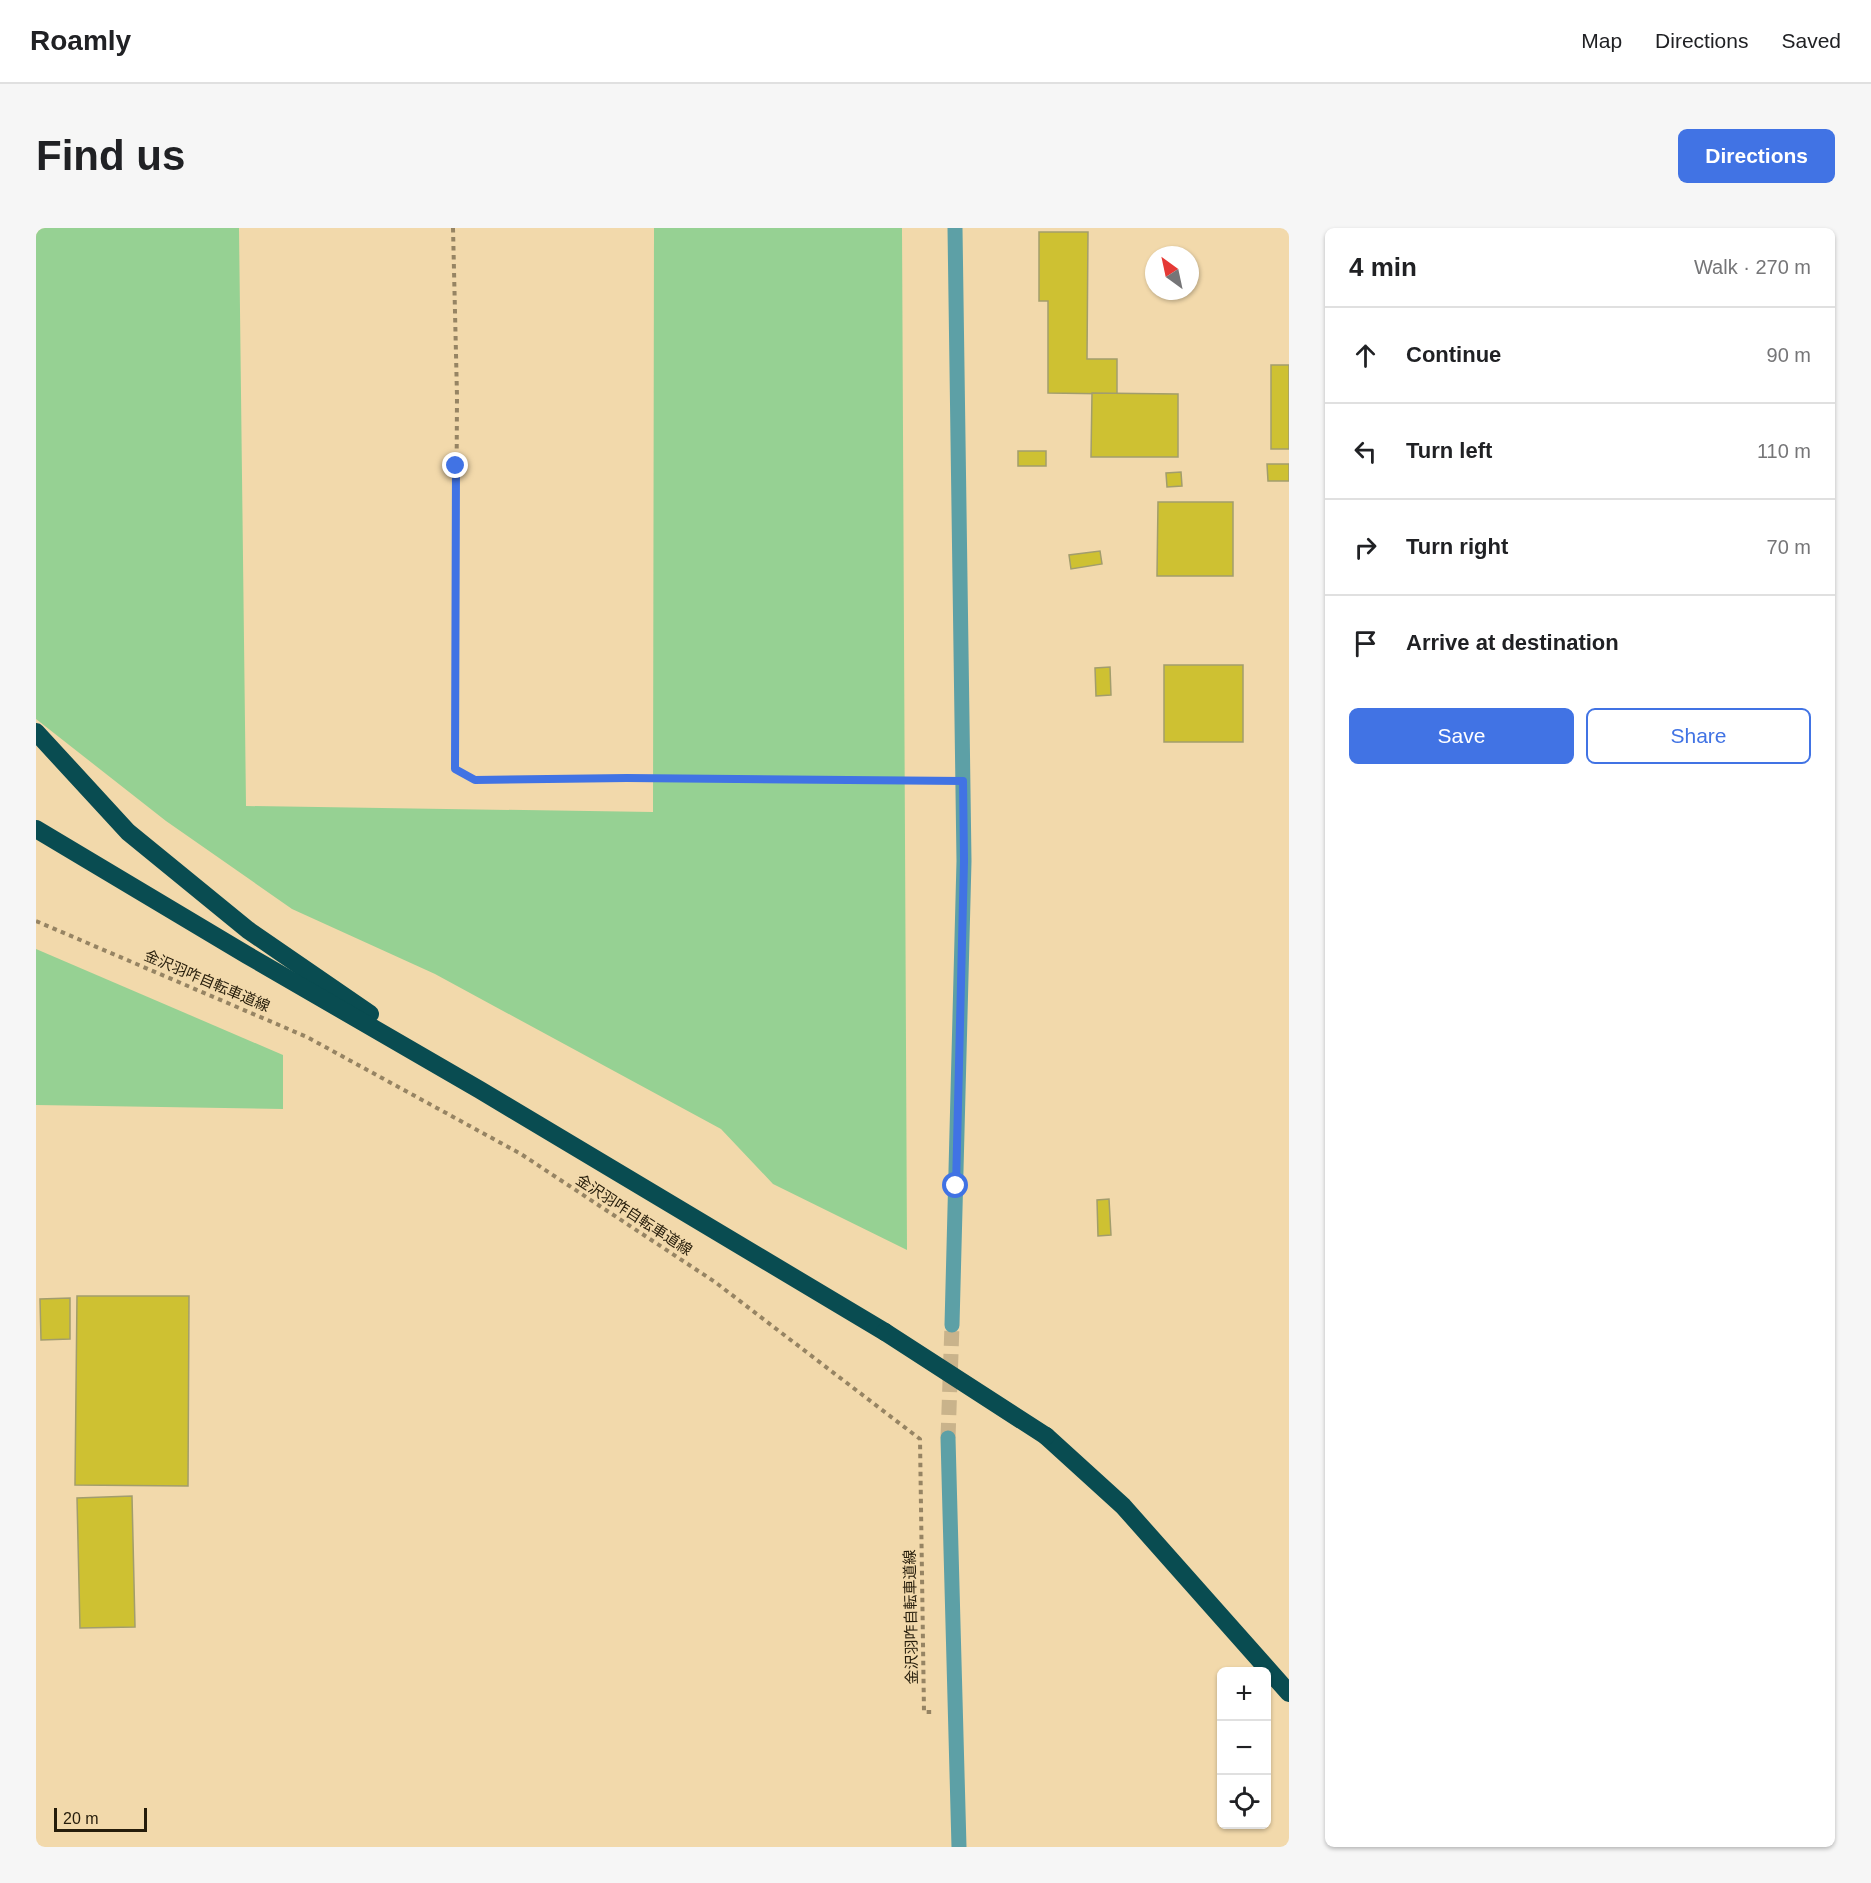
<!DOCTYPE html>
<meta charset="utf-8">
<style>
:root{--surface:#fff;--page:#f6f6f6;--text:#202124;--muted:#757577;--line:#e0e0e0;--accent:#4173e4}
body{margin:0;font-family:Arial,"Noto Sans JP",sans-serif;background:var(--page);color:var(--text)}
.controls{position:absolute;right:18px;bottom:18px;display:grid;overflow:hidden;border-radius:9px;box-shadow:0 2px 4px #0004}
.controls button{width:54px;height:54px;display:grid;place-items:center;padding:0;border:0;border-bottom:2px solid var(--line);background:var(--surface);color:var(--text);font:30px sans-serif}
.compass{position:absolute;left:1109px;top:18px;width:54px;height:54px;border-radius:50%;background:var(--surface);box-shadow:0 2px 4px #0004;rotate:327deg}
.scale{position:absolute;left:18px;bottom:15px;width:93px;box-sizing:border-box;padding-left:6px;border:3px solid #251c0a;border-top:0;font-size:16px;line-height:21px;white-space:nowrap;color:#251c0a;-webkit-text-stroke:4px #f2d9ab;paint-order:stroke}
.stop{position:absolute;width:18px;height:18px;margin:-14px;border:4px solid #4173e4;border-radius:50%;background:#fff}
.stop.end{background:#4173e4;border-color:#fff;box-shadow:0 2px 6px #0008}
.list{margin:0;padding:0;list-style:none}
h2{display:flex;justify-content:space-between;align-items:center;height:78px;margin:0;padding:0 24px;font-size:26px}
h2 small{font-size:20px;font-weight:400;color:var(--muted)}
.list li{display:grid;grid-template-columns:39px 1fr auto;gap:18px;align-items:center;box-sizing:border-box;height:96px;padding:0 24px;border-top:2px solid var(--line)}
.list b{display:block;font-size:22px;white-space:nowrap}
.list em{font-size:20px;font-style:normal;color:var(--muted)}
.actions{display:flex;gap:12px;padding:18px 24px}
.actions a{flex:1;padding:14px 0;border:2px solid var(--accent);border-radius:9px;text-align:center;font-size:21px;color:var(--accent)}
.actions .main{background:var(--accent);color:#fff}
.icon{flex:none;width:33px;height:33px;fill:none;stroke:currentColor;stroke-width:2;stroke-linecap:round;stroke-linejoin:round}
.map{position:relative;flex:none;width:1253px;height:1619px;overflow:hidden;border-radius:9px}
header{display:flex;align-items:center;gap:36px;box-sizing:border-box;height:84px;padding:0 30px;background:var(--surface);border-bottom:2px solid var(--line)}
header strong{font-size:28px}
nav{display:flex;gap:33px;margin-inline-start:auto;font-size:21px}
.intro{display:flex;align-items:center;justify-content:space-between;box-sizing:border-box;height:144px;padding:0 36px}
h1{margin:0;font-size:42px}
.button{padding:15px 27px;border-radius:9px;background:var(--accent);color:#fff;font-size:21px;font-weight:700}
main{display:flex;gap:36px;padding:0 36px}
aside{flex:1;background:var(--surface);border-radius:9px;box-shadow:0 2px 4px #0004}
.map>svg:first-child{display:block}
</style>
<header>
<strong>Roamly</strong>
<nav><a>Map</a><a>Directions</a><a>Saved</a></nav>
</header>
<div class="intro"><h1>Find us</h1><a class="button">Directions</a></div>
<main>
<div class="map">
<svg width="1253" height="1619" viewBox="0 0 1253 1619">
<rect width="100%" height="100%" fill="#f2d9ab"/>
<g fill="#96d193">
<path d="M0,0H203L210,578L617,584L618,0H866L871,1022L737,956L685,901L399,746L256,681L130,593L0,491Z"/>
<path d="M0,721L247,827V881L0,877Z"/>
</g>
<g fill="#cec132" stroke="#a29d6d" stroke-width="1.5">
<path d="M1003,4H1052L1051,131H1081V166L1012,165V73H1003Z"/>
<rect x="1235" y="137" width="18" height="84"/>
<path d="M1056,165L1142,166V229H1055Z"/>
<rect x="982" y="223" width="28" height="15"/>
<path d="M1231,236H1253V253H1232Z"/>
<path d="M1145,244L1146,258L1131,259L1130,245Z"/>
<path d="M1122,274H1197V348H1121Z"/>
<path d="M1064,323L1066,336L1035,341L1033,327Z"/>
<rect x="1128" y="437" width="79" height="77"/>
<path d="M1074,439L1075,467L1060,468L1059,440Z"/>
<path d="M1073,971L1075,1007L1062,1008L1061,972Z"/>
<path d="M41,1068H153L152,1258L39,1257Z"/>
<path d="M34,1070V1111L5,1112L4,1071Z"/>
<path d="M96,1268L99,1399L44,1400L41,1270Z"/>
</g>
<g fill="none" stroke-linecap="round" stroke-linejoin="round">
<path stroke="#c9b38b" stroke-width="15" stroke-dasharray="15 8" stroke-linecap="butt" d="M912,1210L916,1097"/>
<g stroke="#968463" stroke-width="4" stroke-dasharray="4.5 4.5" stroke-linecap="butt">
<path d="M417,0L421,168L419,541L439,552L591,550L903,553"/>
<path d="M0,693L271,809L485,926L679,1054L884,1211L888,1484H898"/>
</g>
<g stroke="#5da0a6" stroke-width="15">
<path d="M916,1097L928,633L919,0"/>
<path d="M912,1210L923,1619"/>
</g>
<g stroke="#094c51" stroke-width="18">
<path d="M0,504L92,604L212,702L334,786"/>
<path d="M0,601L211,727L444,862L849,1104"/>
<path d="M1010,1208L1087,1278L1253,1465"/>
</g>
<path stroke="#094c51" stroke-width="18" d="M849,1104L1010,1208"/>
</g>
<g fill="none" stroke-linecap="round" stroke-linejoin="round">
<path stroke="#4173e4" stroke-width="8" d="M420,238L419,541L439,552L591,550L927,553L928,633L920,958"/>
</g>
<g text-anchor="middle" stroke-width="5" stroke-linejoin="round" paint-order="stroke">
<g font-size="15" fill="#251c0a" stroke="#f2d9ab">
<text transform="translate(171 753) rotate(23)" y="5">金沢羽咋自転車道線</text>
<text transform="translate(598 987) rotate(33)" y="5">金沢羽咋自転車道線</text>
<text transform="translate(875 1389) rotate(-91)" y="5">金沢羽咋自転車道線</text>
</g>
</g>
</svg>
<div class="controls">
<button>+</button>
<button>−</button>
<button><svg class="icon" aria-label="locate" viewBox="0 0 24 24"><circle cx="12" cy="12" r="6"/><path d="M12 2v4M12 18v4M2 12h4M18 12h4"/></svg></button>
</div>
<svg class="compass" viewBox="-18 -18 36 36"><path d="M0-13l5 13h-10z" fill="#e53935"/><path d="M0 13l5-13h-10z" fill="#757577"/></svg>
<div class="scale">20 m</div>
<div class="stop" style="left:920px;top:958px"></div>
<div class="stop end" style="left:420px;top:238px"></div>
</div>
<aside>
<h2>4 min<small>Walk · 270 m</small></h2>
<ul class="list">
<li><svg class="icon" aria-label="ahead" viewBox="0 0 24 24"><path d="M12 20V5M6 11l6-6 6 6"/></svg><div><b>Continue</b></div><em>90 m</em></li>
<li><svg class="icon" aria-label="left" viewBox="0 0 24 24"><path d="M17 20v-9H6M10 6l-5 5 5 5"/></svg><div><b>Turn left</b></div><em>110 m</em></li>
<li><svg class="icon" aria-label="right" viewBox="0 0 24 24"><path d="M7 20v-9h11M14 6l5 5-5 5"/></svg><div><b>Turn right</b></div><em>70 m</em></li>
<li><svg class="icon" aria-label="arrive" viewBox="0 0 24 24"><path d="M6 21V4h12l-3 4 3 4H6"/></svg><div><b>Arrive at destination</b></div></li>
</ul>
<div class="actions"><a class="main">Save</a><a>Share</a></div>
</aside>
</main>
